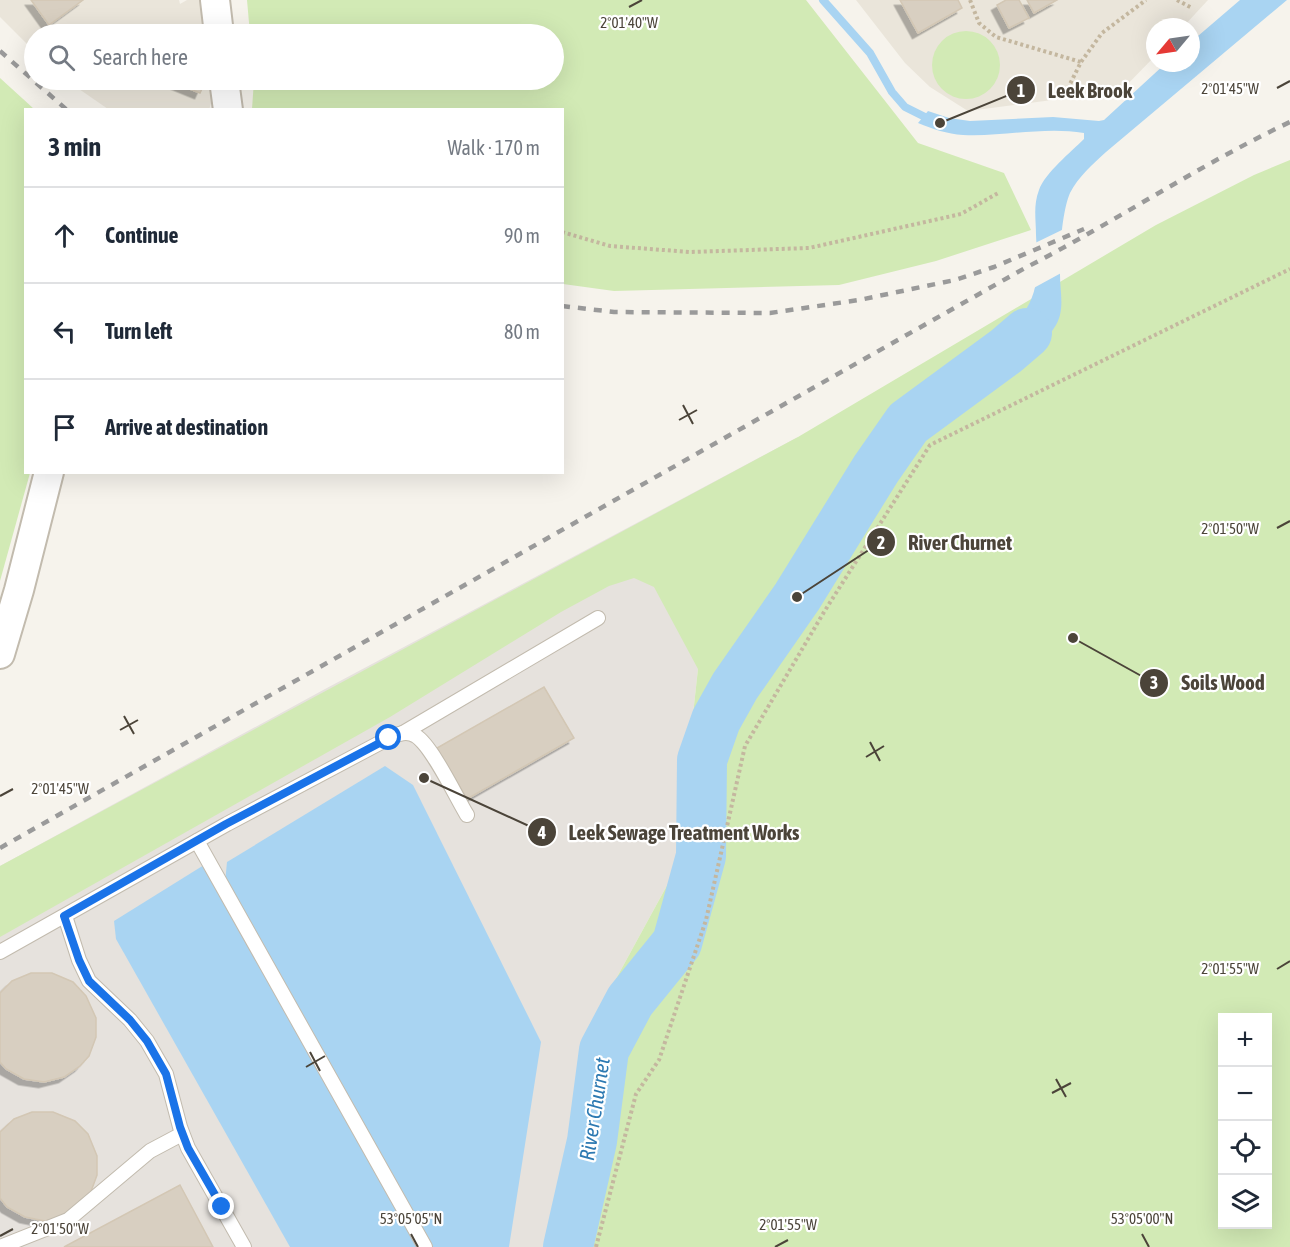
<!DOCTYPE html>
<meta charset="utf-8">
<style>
:root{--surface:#fff;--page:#f6f6f7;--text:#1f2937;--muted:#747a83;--line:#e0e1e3}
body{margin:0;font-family:"Asap Condensed",sans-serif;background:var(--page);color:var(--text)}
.controls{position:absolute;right:18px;bottom:18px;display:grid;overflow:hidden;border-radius:0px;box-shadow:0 6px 24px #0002}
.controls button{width:54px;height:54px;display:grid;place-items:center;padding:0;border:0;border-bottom:2px solid var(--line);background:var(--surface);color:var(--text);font:30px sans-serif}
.compass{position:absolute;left:1146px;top:18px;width:54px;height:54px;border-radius:50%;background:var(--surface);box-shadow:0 6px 24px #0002;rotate:241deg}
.stop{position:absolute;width:18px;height:18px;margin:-14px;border:4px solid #1a73e8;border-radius:50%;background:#fff}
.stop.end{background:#1a73e8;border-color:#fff;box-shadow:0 2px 6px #0008}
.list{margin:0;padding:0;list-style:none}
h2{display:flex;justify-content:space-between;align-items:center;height:78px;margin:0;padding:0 24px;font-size:26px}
h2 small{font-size:20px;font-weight:400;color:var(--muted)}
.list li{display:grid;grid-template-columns:39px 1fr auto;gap:18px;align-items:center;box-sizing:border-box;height:96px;padding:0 24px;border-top:2px solid var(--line)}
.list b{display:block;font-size:22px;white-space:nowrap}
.list em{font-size:20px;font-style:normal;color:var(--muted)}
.icon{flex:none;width:33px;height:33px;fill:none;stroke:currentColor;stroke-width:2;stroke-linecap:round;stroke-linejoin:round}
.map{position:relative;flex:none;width:1290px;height:1247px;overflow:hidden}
.search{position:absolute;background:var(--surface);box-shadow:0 6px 24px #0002;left:24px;top:24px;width:540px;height:66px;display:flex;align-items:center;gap:15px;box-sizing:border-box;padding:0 21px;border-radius:33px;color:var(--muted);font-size:22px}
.panel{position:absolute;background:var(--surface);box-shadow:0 6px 24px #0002;left:24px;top:108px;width:540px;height:366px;border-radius:0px}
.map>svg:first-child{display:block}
</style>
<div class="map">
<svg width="1290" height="1247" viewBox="0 0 1290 1247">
<defs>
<filter id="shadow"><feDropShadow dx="-5.5" dy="5.5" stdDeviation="0" flood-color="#0004"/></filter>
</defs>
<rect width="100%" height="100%" fill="#f6f3ec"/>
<g fill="#eae5da">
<path d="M0,0H179L180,4L187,0H208L212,34H34V51L0,17Z"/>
<path d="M856,0H1208L1183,27H1155V56L1121,91L968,111L930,87L905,63Z"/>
<path d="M66,80H218L209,110L108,109Z"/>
</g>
<path fill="#e6e2dd" d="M798,437L698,669L676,869L587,1032L549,1247H0V866L325,689Z"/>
<g fill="#d2eab5" fill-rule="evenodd">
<path d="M247,0H806L918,143L1004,173L1031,230L936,261L839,285L614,291L563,284L562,110L252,109L254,80H554V34H250Z"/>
<circle cx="966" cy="65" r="34"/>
<path d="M0,78L34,109L26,110V472L30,473L0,581Z"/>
<path d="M1290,160V1247H549L587,1032L676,869L698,669L654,587L634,578L609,586L561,612L390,717L0,937V866L798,437L1156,225L1254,175ZM1222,1018H1268V1224H1222Z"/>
</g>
<g fill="#a9d4f2">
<path d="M1240,0H1287L1106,152C1093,164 1078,177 1070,193C1062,211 1059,256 1060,275C1060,292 1065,309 1056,325C1040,352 1007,370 982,386L967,364C995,345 1032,318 1036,281C1037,267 1037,250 1036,235C1036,219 1033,206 1039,190C1045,173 1071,152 1084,139V133C1044,126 1003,137 963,135C947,134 933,129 918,123L928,111L949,118L970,121L1053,117L1099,121L1104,120L1166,63H1191V42Z"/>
<path d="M385,766L413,785L541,1042L509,1247H433L225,883L227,862Z"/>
<path d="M204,865L417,1247H290L116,939L114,921Z"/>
</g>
<path fill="#f6f3ec" d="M1066,228L1063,272L1030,290L1033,282V244Z"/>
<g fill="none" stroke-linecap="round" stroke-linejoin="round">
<path stroke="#a9d4f2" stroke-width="8" d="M823,0L870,53L892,92L905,107L931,120"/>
<path stroke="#a9d4f2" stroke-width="50" d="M568,1247L592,1141L604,1050L630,1001L677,943L701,856L702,760L716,720L735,686L797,597L876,469L908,423L1006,351L1027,333"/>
</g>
<g fill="#d8cfc1" stroke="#d3c7b4" stroke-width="1.5" filter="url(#shadow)">
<path d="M31,0H83L49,25Z"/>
<path d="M900,0H958L962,8L918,33Z"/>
<path d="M1006,0H1019L1029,18L1009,28L997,5Z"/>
<path d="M1027,0H1057L1034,13Z"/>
<path d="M166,25L174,34H155Z"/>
<path d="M168,80H206L200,93Z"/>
<path d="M544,687L574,738L467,799L437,748Z"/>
<path d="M31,973H52L73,982L86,996L96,1018V1037L89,1056L80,1066L64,1077L44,1082L24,1079L6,1069L0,1062V993L12,981Z"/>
<path d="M32,1112H53L75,1121L88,1134L97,1156V1175L90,1194L66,1216L45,1221L25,1217L7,1207L0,1198V1132L14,1119Z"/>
<path d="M180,1185L213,1247H64Z"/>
</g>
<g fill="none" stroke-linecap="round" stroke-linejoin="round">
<g stroke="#c2bbae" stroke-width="16">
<g id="lane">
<path d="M403,733L598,618"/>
<path d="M197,841L425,1247"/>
<path d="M65,916L79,960L89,981L130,1020L147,1041L166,1074L180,1127L188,1148L244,1247"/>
<path d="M0,952L227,824L389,738C398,734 407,730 416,736C432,746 456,797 467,815"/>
<path d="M0,1247L68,1220L150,1151L182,1134"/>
</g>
</g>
<g stroke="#c2bbae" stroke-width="32">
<g id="street">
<path d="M215,0L219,34"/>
<path d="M224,80L228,110"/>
<path d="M0,654L19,590L49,472"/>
</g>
</g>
<g stroke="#c4b79f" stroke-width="4" stroke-dasharray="3 3" stroke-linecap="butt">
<path d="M970,0L979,23L996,37L1081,62"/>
<path d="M1177,0L1192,8"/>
<path d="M1065,94L1081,62L1102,33L1146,0"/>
<path d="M562,232L610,246L690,252L809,248L961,214L1000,192"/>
<path d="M596,1247L636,1094L659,1060L706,920L745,746L824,612L930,445L1290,269"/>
</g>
<use href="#lane" stroke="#fff" stroke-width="14"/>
<use href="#street" stroke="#fff" stroke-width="28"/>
<g stroke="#9a9a9a" stroke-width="4.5" stroke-dasharray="8 8" stroke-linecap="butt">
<path d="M0,51L67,110"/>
<path d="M562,306L614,312L770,313L859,300L955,280L994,267L1084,229"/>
<path d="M0,848L1025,268C1115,222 1199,165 1290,122"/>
</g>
</g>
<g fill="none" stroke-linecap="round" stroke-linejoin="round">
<path stroke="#1a73e8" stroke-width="8" d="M222,1207L188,1148L180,1127L166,1074L147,1041L130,1020L89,981L79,960L64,916L226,824L389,738"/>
</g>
<path fill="none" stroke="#4b4439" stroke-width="2" d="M629,7L642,0M1277,88L1290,81M683,405L693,424M679,420L697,410M1277,528L1290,521M124,716L134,734M120,730L138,720M870,742L880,761M866,757L884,746M0,796L13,789M1277,969L1290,961M310,1052L320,1071M306,1067L325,1056M1056,1079L1066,1097M1052,1093L1071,1083M411,1234L418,1247M1142,1234L1149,1247M0,1236L13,1229M775,1247L788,1240"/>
<g text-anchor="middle" stroke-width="4.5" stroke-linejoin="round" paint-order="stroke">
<g font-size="21" font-style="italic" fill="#2e7ab2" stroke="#fff">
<text transform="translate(595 1109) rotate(-81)" y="7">River Churnet</text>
</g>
</g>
<g font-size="15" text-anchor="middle" fill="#4b4439" stroke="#fff" stroke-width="4.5" stroke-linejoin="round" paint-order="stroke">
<text x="629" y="28">2°01'40"W</text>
<text x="1230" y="94">2°01'45"W</text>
<text x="1230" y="534">2°01'50"W</text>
<text x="60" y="794">2°01'45"W</text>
<text x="1230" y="974">2°01'55"W</text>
<text x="411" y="1224">53°05'05"N</text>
<text x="1142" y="1224">53°05'00"N</text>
<text x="788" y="1230">2°01'55"W</text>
<text x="60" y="1234">2°01'50"W</text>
</g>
<path fill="none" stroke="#4b4439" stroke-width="2" d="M940 123L1021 90M797 597L881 542M1073 638L1154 683M424 778L542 832"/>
<g fill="#4b4439" stroke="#fff" stroke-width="2">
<circle cx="940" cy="123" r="6"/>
<circle cx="797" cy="597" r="6"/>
<circle cx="1073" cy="638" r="6"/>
<circle cx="424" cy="778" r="6"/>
<circle cx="1021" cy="90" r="15"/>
<circle cx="881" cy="542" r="15"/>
<circle cx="1154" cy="683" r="15"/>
<circle cx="542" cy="832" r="15"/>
</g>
<g font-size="18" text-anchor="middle" font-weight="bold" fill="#fff">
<text x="1021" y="97">1</text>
<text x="881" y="549">2</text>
<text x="1154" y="689">3</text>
<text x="542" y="839">4</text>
</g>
<g font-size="21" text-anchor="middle" font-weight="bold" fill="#4b4439" stroke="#fff" stroke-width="4.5" stroke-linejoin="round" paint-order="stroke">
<text x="1090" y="98">Leek Brook</text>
<text x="960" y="550">River Churnet</text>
<text x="1223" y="690">Soils Wood</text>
<text x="684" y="840">Leek Sewage Treatment Works</text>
</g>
</svg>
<div class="controls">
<button>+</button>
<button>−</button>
<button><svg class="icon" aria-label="locate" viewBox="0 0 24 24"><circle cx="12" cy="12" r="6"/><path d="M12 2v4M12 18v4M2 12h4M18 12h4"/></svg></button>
<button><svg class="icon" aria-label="layers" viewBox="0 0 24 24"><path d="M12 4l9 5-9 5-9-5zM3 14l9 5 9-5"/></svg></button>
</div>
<svg class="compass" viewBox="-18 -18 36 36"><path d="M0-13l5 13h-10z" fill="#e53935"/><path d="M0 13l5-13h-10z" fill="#747a83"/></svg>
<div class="stop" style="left:389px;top:738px"></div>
<div class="stop end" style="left:222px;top:1207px"></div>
<div class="search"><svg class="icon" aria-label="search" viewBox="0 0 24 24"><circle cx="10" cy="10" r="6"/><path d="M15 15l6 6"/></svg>Search here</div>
<section class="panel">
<h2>3 min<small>Walk · 170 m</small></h2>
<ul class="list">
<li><svg class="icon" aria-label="ahead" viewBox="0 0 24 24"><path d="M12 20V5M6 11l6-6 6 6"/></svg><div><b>Continue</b></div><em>90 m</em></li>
<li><svg class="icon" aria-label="left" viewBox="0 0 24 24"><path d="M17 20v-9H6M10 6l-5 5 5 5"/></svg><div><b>Turn left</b></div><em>80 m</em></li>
<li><svg class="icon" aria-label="arrive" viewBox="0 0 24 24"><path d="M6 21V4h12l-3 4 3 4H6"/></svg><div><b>Arrive at destination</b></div></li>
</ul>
</section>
</div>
